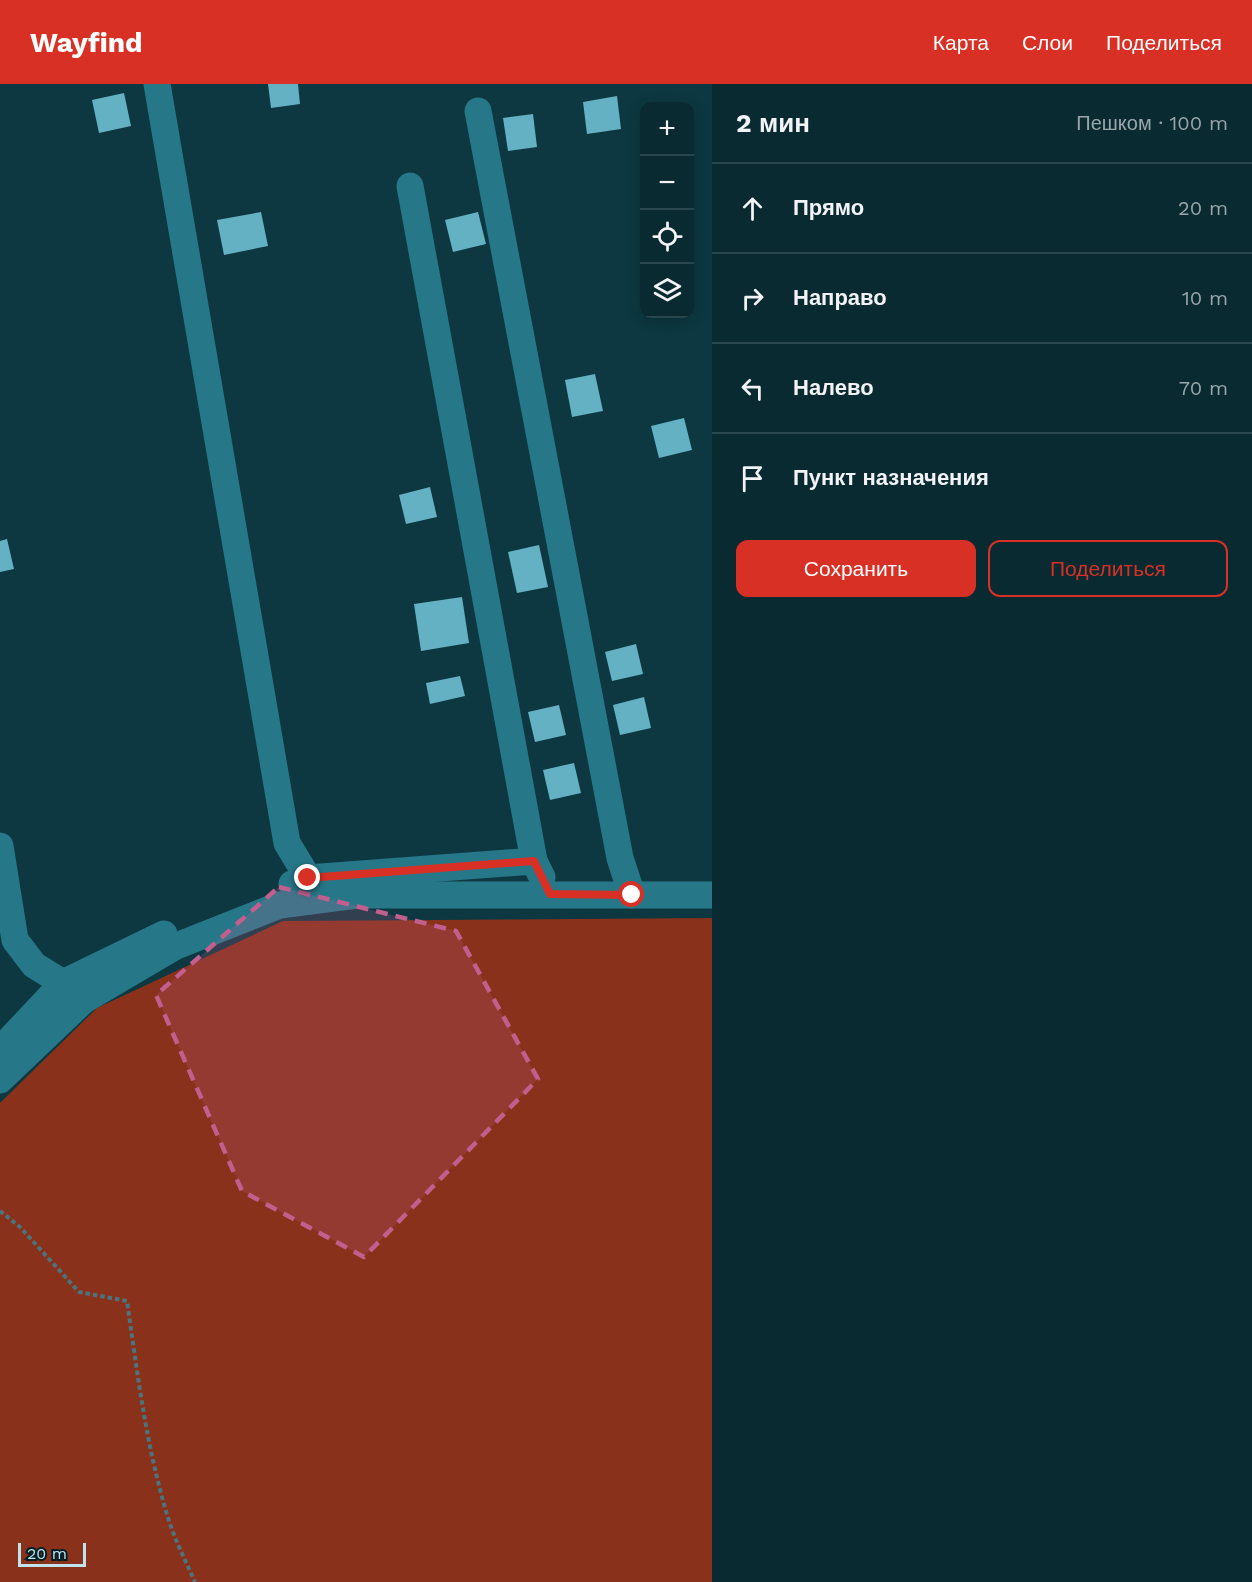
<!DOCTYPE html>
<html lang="ru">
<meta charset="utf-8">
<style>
:root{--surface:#0a2a31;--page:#133239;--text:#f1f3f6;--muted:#99a7ab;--line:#2a464d;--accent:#d93025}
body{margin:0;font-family:"Work Sans",sans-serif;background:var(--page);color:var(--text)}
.controls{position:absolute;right:18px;top:18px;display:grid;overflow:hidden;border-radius:12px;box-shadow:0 3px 15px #0003}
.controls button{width:54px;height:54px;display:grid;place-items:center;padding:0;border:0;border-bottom:2px solid var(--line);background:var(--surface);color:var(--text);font:30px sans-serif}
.scale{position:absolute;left:18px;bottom:15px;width:68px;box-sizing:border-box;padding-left:6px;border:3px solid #bfe4ed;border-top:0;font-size:16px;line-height:21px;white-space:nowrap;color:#bfe4ed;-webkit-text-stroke:4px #001e25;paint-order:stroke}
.stop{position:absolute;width:18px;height:18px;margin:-14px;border:4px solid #d93025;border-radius:50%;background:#fff}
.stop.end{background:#d93025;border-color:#fff;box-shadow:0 2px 6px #0008}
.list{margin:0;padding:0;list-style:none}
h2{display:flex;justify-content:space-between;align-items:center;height:78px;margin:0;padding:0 24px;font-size:26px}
h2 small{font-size:20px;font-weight:400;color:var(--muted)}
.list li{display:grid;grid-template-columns:39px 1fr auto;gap:18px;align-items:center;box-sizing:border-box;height:90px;padding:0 24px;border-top:2px solid var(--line)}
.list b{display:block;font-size:22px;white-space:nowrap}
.list em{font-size:20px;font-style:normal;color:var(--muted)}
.actions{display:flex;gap:12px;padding:18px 24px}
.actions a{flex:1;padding:14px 0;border:2px solid var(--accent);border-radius:12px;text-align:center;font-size:21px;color:var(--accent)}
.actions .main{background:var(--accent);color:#fff}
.icon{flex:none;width:33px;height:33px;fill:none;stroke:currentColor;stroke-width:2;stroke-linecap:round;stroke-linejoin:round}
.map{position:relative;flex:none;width:712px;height:1498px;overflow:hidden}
header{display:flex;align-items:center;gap:36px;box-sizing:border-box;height:84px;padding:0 30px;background:var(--accent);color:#fff}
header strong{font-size:28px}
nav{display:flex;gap:33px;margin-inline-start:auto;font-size:21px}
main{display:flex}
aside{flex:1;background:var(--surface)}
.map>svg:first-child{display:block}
</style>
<header>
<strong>Wayfind</strong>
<nav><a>Карта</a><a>Слои</a><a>Поделиться</a></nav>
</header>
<main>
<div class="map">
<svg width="712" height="1498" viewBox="0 0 712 1498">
<rect width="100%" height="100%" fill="#0d3841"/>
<path fill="#89311a" d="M712,834V1498H0V1019L97,924L283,837Z"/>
<g fill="#64b1c4">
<path d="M268,0H298L300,20L271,24Z"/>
<path d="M124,9L131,42L99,49L92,16Z"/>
<path d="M617,12L621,45L587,50L583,18Z"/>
<path d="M533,30L537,63L508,67L503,34Z"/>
<path d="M261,128L268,162L224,171L217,136Z"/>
<path d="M478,128L486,160L453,168L445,136Z"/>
<path d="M595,290L603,327L572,333L565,296Z"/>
<path d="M684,334L692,366L659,374L651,342Z"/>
<path d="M430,403L437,433L406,440L399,411Z"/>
<path d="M7,455L14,485L0,488V457Z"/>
<path d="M539,461L548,503L517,509L508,468Z"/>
<path d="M462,513L469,559L421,567L414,520Z"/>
<path d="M636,560L643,590L612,597L605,568Z"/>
<path d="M460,592L465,612L430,620L426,599Z"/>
<path d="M644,613L651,644L620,651L613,621Z"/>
<path d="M559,621L566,651L535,658L528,628Z"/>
<path d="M574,679L581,709L550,716L543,686Z"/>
</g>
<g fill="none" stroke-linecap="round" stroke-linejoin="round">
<path stroke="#4b747d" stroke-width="4" stroke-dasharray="4.5 3" stroke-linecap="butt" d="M0,1127L20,1143L79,1208L127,1217C138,1293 147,1370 171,1443C178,1462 187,1480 195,1498"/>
<g stroke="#267889" stroke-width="27">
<path d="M157,0L287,759L308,794"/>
<path d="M478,27L620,774L632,811"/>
<path d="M410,102L534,777"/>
<path d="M0,762L15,856L34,881L63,899"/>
<path d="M292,800L308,794L534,777L542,793"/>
<path d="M0,966L63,899L164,850"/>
<path d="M0,996L84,916L174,863L280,821L357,811H712"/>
</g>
</g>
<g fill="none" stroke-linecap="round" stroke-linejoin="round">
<path stroke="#d93025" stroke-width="8" d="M308,794L534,777L550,810L632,811"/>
</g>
<path fill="#c15f8e" fill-opacity="0.2" stroke="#c15f8e" stroke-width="4.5" stroke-dasharray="12 8" stroke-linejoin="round" d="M279,803L456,847L538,995L364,1173L242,1107L156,911Z"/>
</svg>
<div class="controls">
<button>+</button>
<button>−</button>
<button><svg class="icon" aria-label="locate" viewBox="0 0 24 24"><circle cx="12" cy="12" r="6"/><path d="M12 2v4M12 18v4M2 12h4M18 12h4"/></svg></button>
<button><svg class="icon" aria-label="layers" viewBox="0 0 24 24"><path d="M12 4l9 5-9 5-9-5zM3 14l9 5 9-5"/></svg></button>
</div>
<div class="scale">20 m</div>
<div class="stop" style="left:632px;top:811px"></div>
<div class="stop end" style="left:308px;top:794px"></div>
</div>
<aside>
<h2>2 мин<small>Пешком · 100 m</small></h2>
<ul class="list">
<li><svg class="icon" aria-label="ahead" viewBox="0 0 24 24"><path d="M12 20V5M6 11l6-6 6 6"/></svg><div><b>Прямо</b></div><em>20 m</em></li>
<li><svg class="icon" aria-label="right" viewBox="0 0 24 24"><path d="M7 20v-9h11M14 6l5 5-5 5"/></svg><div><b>Направо</b></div><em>10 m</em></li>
<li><svg class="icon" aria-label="left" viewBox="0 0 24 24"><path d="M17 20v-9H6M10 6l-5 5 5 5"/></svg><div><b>Налево</b></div><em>70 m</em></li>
<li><svg class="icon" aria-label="arrive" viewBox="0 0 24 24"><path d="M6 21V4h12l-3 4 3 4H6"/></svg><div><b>Пункт назначения</b></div></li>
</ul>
<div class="actions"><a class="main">Сохранить</a><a>Поделиться</a></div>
</aside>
</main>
